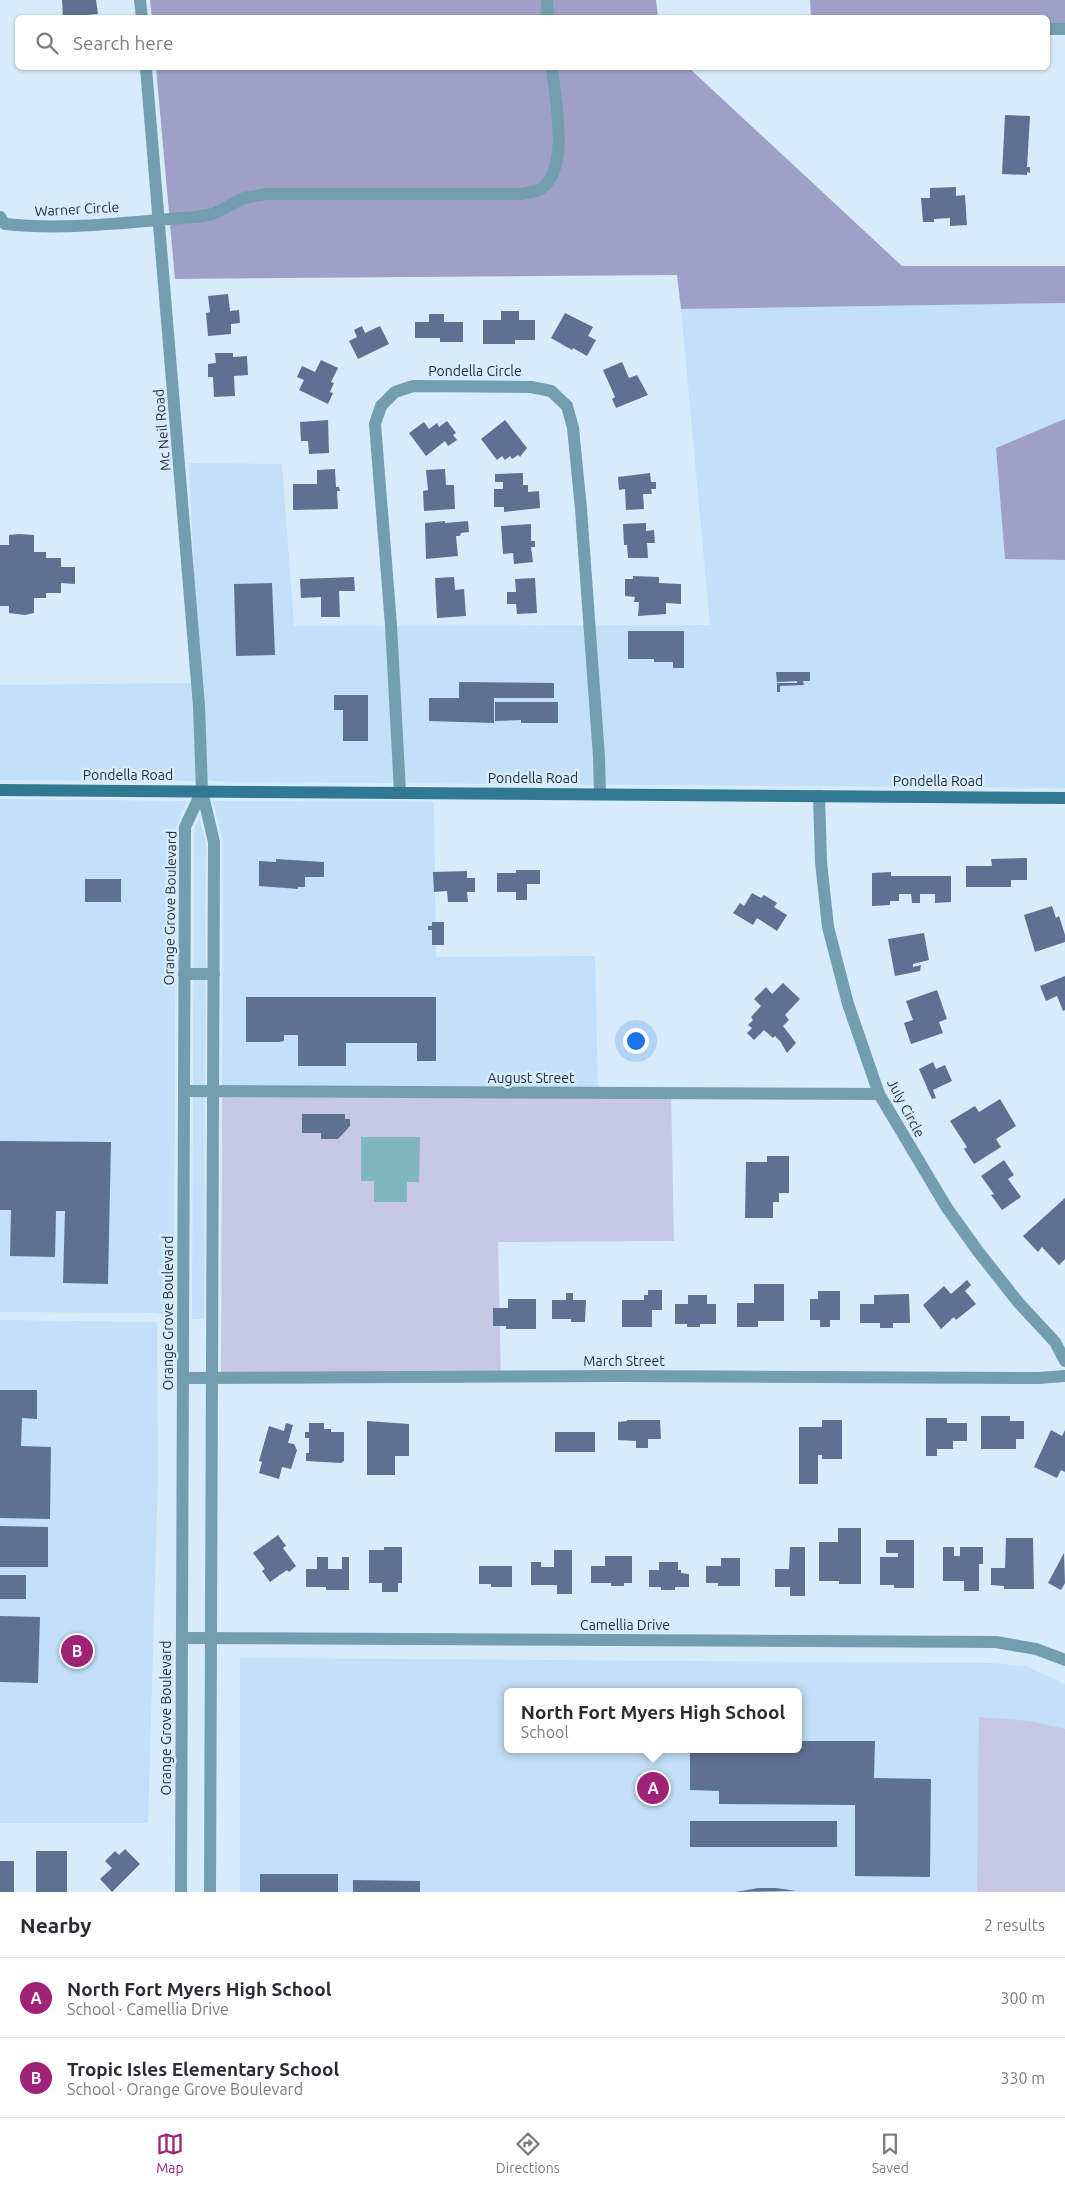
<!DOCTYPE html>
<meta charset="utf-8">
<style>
:root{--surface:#fff;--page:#f2f2f3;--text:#2b2b33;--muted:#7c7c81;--line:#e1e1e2;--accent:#9f2277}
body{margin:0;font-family:Ubuntu,sans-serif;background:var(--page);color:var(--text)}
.you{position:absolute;left:635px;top:1040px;width:18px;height:18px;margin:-12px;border:4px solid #fff;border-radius:50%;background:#1a73e8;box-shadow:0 0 0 8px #1a73e833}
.badge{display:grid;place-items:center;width:32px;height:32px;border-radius:50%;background:var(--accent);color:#fff;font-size:16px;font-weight:700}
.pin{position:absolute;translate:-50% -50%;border:2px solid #fff;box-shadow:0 1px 5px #0006}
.popup{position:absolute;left:504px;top:1688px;width:298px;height:65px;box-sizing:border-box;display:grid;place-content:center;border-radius:8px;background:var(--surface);filter:drop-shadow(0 1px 4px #0005);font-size:16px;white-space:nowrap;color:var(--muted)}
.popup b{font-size:19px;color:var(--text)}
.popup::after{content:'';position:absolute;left:50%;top:100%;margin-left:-10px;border:10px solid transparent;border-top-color:var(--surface)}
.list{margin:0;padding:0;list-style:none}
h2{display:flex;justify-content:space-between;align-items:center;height:65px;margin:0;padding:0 20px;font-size:21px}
h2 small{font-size:16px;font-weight:400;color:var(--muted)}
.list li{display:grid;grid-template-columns:32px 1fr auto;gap:15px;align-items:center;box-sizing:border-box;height:80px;padding:0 20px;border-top:1px solid var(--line)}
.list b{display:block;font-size:19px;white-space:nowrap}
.list p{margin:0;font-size:16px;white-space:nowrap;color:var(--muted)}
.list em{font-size:16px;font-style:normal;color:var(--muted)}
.icon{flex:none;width:28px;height:28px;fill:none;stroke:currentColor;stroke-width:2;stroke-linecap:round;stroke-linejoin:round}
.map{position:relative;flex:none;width:1065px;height:1892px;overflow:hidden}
.search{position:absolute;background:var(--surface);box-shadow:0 1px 4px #0004;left:15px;right:15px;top:15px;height:55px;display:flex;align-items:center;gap:12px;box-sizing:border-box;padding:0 18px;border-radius:8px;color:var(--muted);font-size:19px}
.sheet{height:225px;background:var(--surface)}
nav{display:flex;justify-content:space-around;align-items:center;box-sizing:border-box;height:70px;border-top:1px solid var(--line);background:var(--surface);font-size:14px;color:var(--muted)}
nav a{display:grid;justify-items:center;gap:2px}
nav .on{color:var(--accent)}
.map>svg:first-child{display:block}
</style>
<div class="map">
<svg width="1065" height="1892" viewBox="0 0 1065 1892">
<rect width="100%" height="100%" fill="#d8ebfb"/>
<g fill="#c2e0f9" fill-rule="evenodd">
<path d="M1065,303V419L996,449L1005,559L1065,560V788L248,782L210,781L208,779L193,781L0,780V685L199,683L189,463L282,464L294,626L710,625L681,309Z"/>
<path d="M0,799L187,801L176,827L174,1319H164L162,1315L157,1313L0,1312Z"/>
<path d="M213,801L434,802L436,957L595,956L598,1092L222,1096L223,842Z"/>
<path d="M199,817L206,843L204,1319H192L194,830Z"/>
<path d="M0,1320L157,1322L158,1478L148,1823H0Z"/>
<path d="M240,1658L990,1663L1026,1666L1065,1684V1892H240ZM508,1692H798V1749H508Z"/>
</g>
<g fill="#c7c8e4">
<path d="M671,1091L674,1241L498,1242L501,1382L221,1384L222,1096Z"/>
<path d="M979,1717L1030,1721L1065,1729V1892H977Z"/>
</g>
<g fill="#9fa0c8">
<path d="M150,0H656L658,17L152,18Z"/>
<path d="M810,0H1065V25H1048V18L811,17Z"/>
<path d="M156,68H689L902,266H1065V303L681,309L677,275L175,279Z"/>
<path d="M1065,419V560L1005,559L996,448Z"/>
</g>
<path fill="#80b7bd" d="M361,1137H420L419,1182H407V1202H374V1181H361Z"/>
<g fill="#5f7193">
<path d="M62,0H96L98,14L63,17Z"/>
<path d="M1005,115L1030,116L1027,167H1030V173L1027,172V175L1002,174Z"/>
<path d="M956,187V196L965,195L967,225L950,226V218L934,219V222H923L921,198H930V188Z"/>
<path d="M228,294L230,311L239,310L240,323L231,324V334L208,336L206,313L210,312L208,296Z"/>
<path d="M501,311H519V320H535V340H515V344H483V320H501Z"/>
<path d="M565,313L593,327L588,336L596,340L587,356L573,348L572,350L551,338Z"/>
<path d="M429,314H444V322H463V342H440V338H415V322H429Z"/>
<path d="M362,326L365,333L380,326L389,344L358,359L349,341L357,337L354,330Z"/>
<path d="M215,353H233V357L247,356L248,375L234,376L235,396L214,397L213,377H208V364L216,363Z"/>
<path d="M321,360L338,368L331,382L334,383L330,392L333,393L328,404L299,390L304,380L297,377L302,366L315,372Z"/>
<path d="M622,362L629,378L637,375L648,395L616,408L612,399L615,397L603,370Z"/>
<path d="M328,420L329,453L309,454L308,441H301L300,422Z"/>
<path d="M505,420L527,448L520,457L518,455L512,459L510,456L505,460L502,456L497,460L481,439Z"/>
<path d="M447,421L456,433L453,435L457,440L448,446L445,441L426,456L409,433L424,422L429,429L437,423L439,427Z"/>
<path d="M335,469L336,487H339L340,491H337L338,509L293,510V484H317V470Z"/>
<path d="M445,469L446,485H454L455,509L424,511L423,491L428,490L426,470Z"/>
<path d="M523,473V485H528V492L539,491L540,508L504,512V507H494V489H503V482H495V474Z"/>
<path d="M650,473L651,482H656V489H651L652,494H643L644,509L626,510L625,489L619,490L618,477Z"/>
<path d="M445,521V523L468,521L469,532L461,533L460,536H456L458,556L426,559L425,523Z"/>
<path d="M646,523V531L654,530L655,543H647L648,558H628L627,545H624L623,524Z"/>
<path d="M531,524V541H535V547H531L533,562L514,564L513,553L503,554L501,526Z"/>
<path d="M19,534L34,535V552H46V558H61V567H75V584L61,583V593H46V598H34V613L25,615L9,613V606H0V545H9V535Z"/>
<path d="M633,576L659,577V583L681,584V604L666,603V614L638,616L639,602H634L635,597L625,596V579H633Z"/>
<path d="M354,577L355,591H339L340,617H321V597L301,598L300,579Z"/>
<path d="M454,577L455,590L464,589L466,616L437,618L435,578Z"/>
<path d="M535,578L537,613L517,614L516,604H507V592H516L515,579Z"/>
<path d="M272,583L275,655L236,656L234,584Z"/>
<path d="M628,631H684V668H673V662H654V659H628Z"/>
<path d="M776,672H810V681H803L804,685L780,686V692H777V683H797V681L777,682Z"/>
<path d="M459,682L554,683V698H494V723L429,721V698H459Z"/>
<path d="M334,695H368V741H343V710H334Z"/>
<path d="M495,702H558V723H521V720L495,721Z"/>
<path d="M1027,858V880H1011V887H966V866H992L991,859Z"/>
<path d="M276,859L324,862V877H305V887H298V889L259,886V861L276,862Z"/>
<path d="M516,870H540V884H527V900H516V892H497V873H516Z"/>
<path d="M467,871V878H475V892H467L468,902H448L447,891L434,892L433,872Z"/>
<path d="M891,872V876H951V902L935,903V894H920V903H912L911,894H899V901H890V905L872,906V873Z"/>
<rect x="85" y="879" width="36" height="23"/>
<path d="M752,893L761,898L764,895L777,903L774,907L787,915L777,931L757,918L753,925L733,913L740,903L744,906Z"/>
<path d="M1052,906L1056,918L1059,916L1065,935V942L1035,952L1024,915Z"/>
<path d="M432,922H444V945H432V930H428V926H432Z"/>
<path d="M924,933L929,960L913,964V967L921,965L920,971L895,976L888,939Z"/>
<path d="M1065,976V1010L1063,1011L1057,996L1046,1001L1040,986Z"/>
<path d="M783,983L800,999L785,1015L789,1020L783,1026L796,1043L787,1053L780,1041L775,1036L773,1038L764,1030L754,1040L747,1033L752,1028L748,1025L753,1020L751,1017L761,1006L754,999L766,987L772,994Z"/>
<path d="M937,990L947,1019L939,1022L943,1033L911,1044L904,1023L913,1020L906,1001Z"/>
<path d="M246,997H436V1061H417V1043H346V1066H298V1035H284V1041L279,1042H246Z"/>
<path d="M933,1062L936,1069L945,1065L952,1081L933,1090L936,1098L932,1099L919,1069Z"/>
<path d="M1000,1099L1016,1126L996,1139L1001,1147L974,1164L964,1149L967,1147L950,1121L975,1106L979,1112Z"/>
<path d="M302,1114H345V1119H350V1126L338,1139H321V1133H302Z"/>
<path d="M0,1141L111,1142L108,1284L63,1283L65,1211H56L55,1257L10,1256L11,1210H0Z"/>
<path d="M767,1156H789V1193H779V1202H773V1218H745L746,1162H767Z"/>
<path d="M1004,1160L1014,1175L1008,1179L1021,1197L1002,1210L991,1195L994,1194L981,1176Z"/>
<path d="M1065,1198V1259L1059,1265L1042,1247L1038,1252L1023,1236Z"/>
<path d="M967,1280L971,1285L965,1291L976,1304L956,1320L954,1317L941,1329L923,1305L944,1286L951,1294Z"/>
<path d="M754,1284H784V1321H758V1327H737V1303H754Z"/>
<path d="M648,1290H662V1310H652V1327H622V1300H644V1295H648Z"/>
<path d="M818,1291H840V1320H830V1327H820V1320H810V1299H818Z"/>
<path d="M566,1293H573V1300H586L585,1322H571V1319H552V1300H566Z"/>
<path d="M909,1294L910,1323H893V1328H880V1323H860V1304H874V1295Z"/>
<path d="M688,1295H707V1304H716V1324H700V1327H687V1324H675V1304H688Z"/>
<path d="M508,1299H536V1329H506V1326H493V1308H508Z"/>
<path d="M0,1390H37V1419L22,1418L21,1446L51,1447L50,1519L0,1518Z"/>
<path d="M981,1416H1010V1421H1024V1439H1016V1449H981Z"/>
<path d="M926,1418H947V1423H967V1441H953V1449H937V1456H926Z"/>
<path d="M627,1420H660L661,1439H648V1448H636V1441L618,1440V1422L627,1421Z"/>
<path d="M822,1420H842V1459H822V1455H818V1484H799V1427H822Z"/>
<path d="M367,1421L409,1424V1456H395V1475H367Z"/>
<path d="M286,1423L293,1425L288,1443L294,1444L297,1450L291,1469L282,1467L279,1479L259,1473L262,1462L259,1461L269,1426L284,1431Z"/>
<path d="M309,1423H324V1429H331V1432H344V1461L341,1463L306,1461V1453H309V1438H305V1432H309Z"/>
<path d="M1051,1430L1062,1436L1065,1430V1472L1061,1470L1057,1478L1034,1467Z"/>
<rect x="555" y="1432" width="40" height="20"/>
<path d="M0,1526L48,1527V1567H0Z"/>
<path d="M838,1528H861V1584H839V1581H819V1542H838Z"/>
<path d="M278,1535L286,1546L283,1548L296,1566L289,1572L287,1570L270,1582L262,1571L265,1569L253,1553Z"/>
<path d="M1006,1538H1033L1034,1589H1004V1586L991,1585V1568H1005Z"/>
<path d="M886,1540H914V1588H894V1585H880V1557H898V1553H886Z"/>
<path d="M384,1547H402V1583H398V1592H382V1583H369V1550H384Z"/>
<path d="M790,1547H805V1596H790V1587H775V1569H789Z"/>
<path d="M943,1547H954V1556H960V1547H983V1564H979V1591H964V1581H943Z"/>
<path d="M554,1550H572V1594H557V1585H531V1562H541V1567H554Z"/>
<path d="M1064,1553L1065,1583L1061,1590L1048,1583Z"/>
<path d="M605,1556H632V1583H624V1586H611V1583H591V1566H605Z"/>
<path d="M317,1557H328V1569H342V1557H349V1590H326V1587H306V1569H317Z"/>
<path d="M721,1558H740V1586H718V1583H706V1566H721Z"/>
<path d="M659,1562H678V1570H681V1573L689,1574V1587H675V1590H661V1587H649V1570H659Z"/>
<path d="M479,1566H512V1587H491V1584H479Z"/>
<rect x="0" y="1575" width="26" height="24"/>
<path d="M0,1616L40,1617L38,1683L0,1682Z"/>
<path d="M798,1741H875L874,1778L931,1779L930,1877L855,1876V1805L719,1804V1791L690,1790V1749H798Z"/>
<rect x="690" y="1821" width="147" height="26"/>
<path d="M125,1849L140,1864L112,1892L100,1879L112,1868L105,1861L115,1851L119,1855Z"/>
<rect x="36" y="1851" width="31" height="41"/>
<rect x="0" y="1861" width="14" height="31"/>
<rect x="260" y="1874" width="78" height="18"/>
<path d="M353,1880L420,1881V1892H353Z"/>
<path d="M758,1888H776L796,1891L736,1892Z"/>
</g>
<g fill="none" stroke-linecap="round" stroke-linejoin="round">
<g stroke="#739eaf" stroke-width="12">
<path d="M140,0L142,18"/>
<path d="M547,0L548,18"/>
<path d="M1048,29H1065"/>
<path d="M146,68L199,706L202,791"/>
<path d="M0,217L5,224C68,231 134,221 197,217L213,214L244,198L266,194H523C529,192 537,192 542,188C570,167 555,99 552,68"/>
<path d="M400,792L391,625L375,424L381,406L395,392L413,386L531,387L551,391L567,406L573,428L581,509L599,757L600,794"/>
<path d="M819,796L821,862L828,927L848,1004L879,1094L947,1208L977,1250L1018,1302L1055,1342L1065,1361"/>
<path d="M184,974H214"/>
<path d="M184,1091L879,1094"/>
<path d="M183,1378L620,1376L1038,1378L1065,1376"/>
<path d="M182,1638L996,1642L1036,1649L1065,1660"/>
</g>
<g stroke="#739eaf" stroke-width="12">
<path d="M202,791L214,842L210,1892"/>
<path d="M181,1892L185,827L202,791"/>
</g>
<path stroke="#317992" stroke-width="12" d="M0,790L1065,798"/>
</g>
<g text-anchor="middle" stroke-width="5" stroke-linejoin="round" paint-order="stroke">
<g font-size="14" fill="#232f39" stroke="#d8ebfb">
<text transform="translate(77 209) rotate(-3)" y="5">Warner Circle</text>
<text x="475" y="376">Pondella Circle</text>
<text transform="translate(162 430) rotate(-95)" y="5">Mc Neil Road</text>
<text x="128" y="780">Pondella Road</text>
<text x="533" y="783">Pondella Road</text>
<text x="938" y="786">Pondella Road</text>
<text transform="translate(170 908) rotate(-89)" y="5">Orange Grove Boulevard</text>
<text x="531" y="1083">August Street</text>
<text transform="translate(906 1108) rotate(62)" y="5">July Circle</text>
<text transform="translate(168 1313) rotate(-90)" y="5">Orange Grove Boulevard</text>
<text x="624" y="1366">March Street</text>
<text x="625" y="1630">Camellia Drive</text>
<text transform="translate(166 1718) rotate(-90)" y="5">Orange Grove Boulevard</text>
</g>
</g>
</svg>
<div class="you"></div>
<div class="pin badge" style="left:653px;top:1788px">A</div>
<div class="popup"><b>North Fort Myers High School</b>School</div>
<div class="pin badge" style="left:77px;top:1651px">B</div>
<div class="search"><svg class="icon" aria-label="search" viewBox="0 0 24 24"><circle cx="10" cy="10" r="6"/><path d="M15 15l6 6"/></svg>Search here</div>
</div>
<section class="sheet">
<h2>Nearby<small>2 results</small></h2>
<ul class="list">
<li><span class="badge">A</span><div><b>North Fort Myers High School</b><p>School · Camellia Drive</p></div><em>300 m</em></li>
<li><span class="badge">B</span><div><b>Tropic Isles Elementary School</b><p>School · Orange Grove Boulevard</p></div><em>330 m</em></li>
</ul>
</section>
<nav>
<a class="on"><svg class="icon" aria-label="map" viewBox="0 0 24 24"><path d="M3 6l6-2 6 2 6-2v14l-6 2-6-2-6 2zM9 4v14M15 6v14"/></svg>Map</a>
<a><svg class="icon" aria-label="directions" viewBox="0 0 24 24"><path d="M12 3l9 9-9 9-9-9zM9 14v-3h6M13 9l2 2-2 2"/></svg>Directions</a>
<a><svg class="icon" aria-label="saved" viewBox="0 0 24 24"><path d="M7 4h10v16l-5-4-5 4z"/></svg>Saved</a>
</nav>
